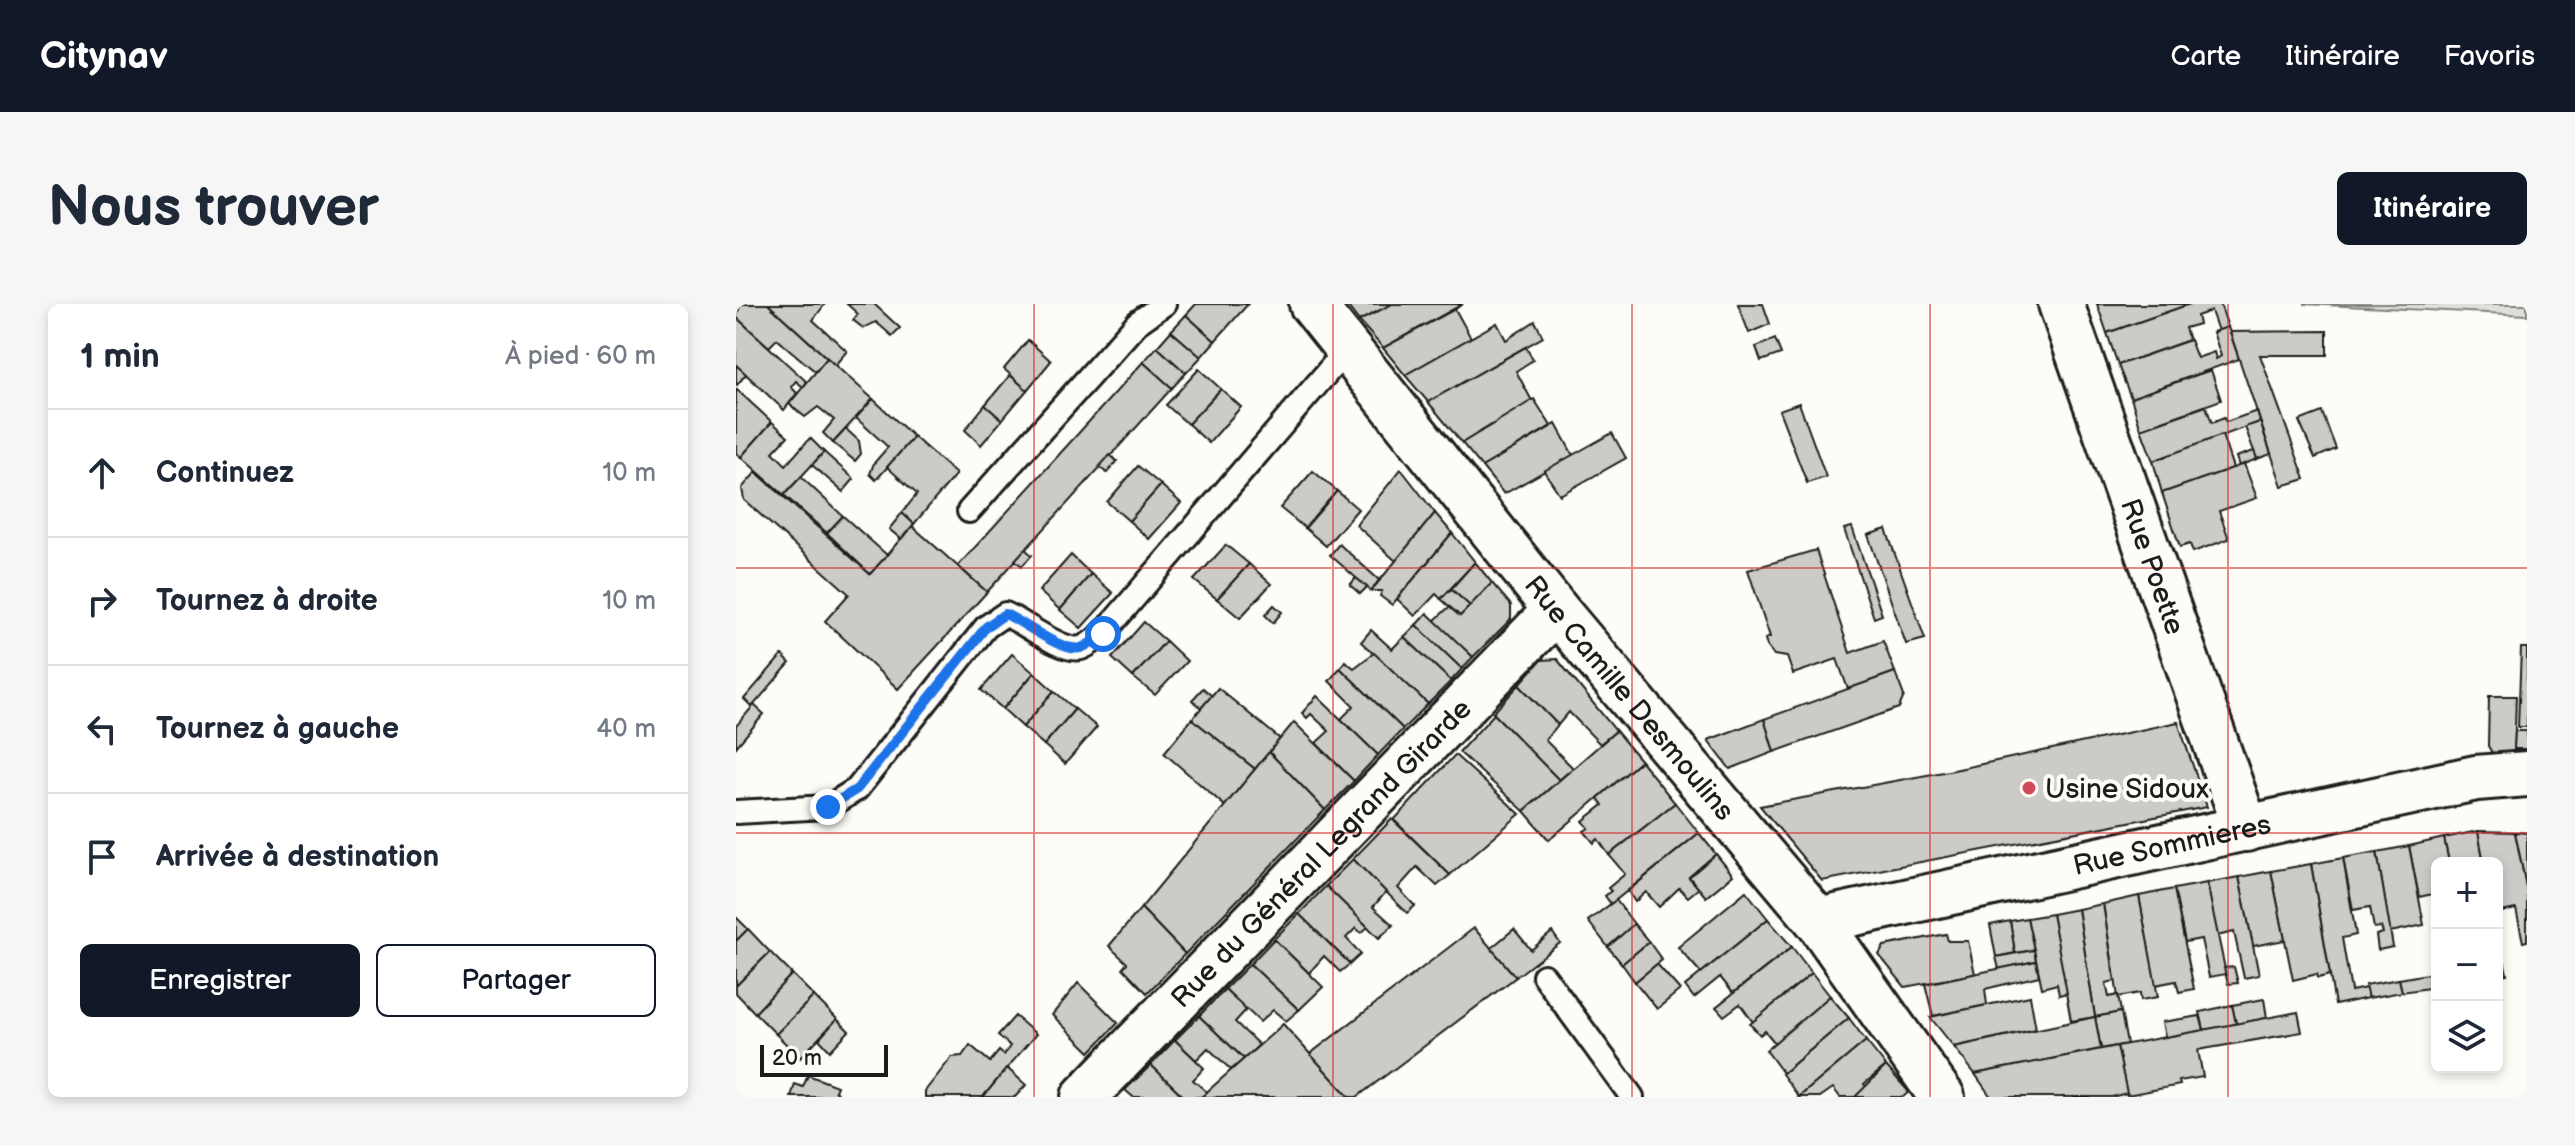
<!DOCTYPE html>
<html lang="fr">
<meta charset="utf-8">
<style>
:root{--surface:#fff;--page:#f6f6f7;--text:#1f2937;--muted:#747a83;--line:#e0e1e3;--accent:#111827}
body{margin:0;font-family:"Balsamiq Sans",sans-serif;background:var(--page);color:var(--text)}
.controls{position:absolute;right:24px;bottom:24px;display:grid;overflow:hidden;border-radius:12px;box-shadow:0 4px 12px #0003}
.controls button{width:72px;height:72px;display:grid;place-items:center;padding:0;border:0;border-bottom:2px solid var(--line);background:var(--surface);color:var(--text);font:40px sans-serif}
.scale{position:absolute;left:24px;bottom:20px;width:128px;box-sizing:border-box;padding-left:8px;border:4px solid #1c1c1c;border-top:0;font-size:22px;line-height:28px;white-space:nowrap;color:#1c1c1c;-webkit-text-stroke:6px #fdfcf7;paint-order:stroke}
.stop{position:absolute;width:24px;height:24px;margin:-18px;border:6px solid #1a73e8;border-radius:50%;background:#fff}
.stop.end{background:#1a73e8;border-color:#fff;box-shadow:0 2px 8px #0008}
.list{margin:0;padding:0;list-style:none}
h2{display:flex;justify-content:space-between;align-items:center;height:104px;margin:0;padding:0 32px;font-size:34px}
h2 small{font-size:26px;font-weight:400;color:var(--muted)}
.list li{display:grid;grid-template-columns:52px 1fr auto;gap:24px;align-items:center;box-sizing:border-box;height:128px;padding:0 32px;border-top:2px solid var(--line)}
.list b{display:block;font-size:30px;white-space:nowrap}
.list em{font-size:26px;font-style:normal;color:var(--muted)}
.actions{display:flex;gap:16px;padding:24px 32px}
.actions a{flex:1;padding:18px 0;border:2px solid var(--accent);border-radius:12px;text-align:center;font-size:28px;color:var(--accent)}
.actions .main{background:var(--accent);color:#fff}
.icon{flex:none;width:44px;height:44px;fill:none;stroke:currentColor;stroke-width:2;stroke-linecap:round;stroke-linejoin:round}
.map{position:relative;flex:none;width:1791px;height:793px;overflow:hidden;border-radius:12px}
header{display:flex;align-items:center;gap:48px;box-sizing:border-box;height:112px;padding:0 40px;background:var(--accent);color:#fff}
header strong{font-size:38px}
nav{display:flex;gap:44px;margin-inline-start:auto;font-size:28px}
.intro{display:flex;align-items:center;justify-content:space-between;box-sizing:border-box;height:192px;padding:0 48px}
h1{margin:0;font-size:56px}
.button{padding:20px 36px;border-radius:12px;background:var(--accent);color:#fff;font-size:28px;font-weight:700}
main{display:flex;gap:48px;padding:0 48px}
aside{flex:1;background:var(--surface);border-radius:12px;box-shadow:0 4px 12px #0003}
.map>svg:first-child{display:block}
</style>
<header>
<strong>Citynav</strong>
<nav><a>Carte</a><a>Itinéraire</a><a>Favoris</a></nav>
</header>
<div class="intro"><h1>Nous trouver</h1><a class="button">Itinéraire</a></div>
<main>
<aside>
<h2>1 min<small>À pied · 60 m</small></h2>
<ul class="list">
<li><svg class="icon" aria-label="ahead" viewBox="0 0 24 24"><path d="M12 20V5M6 11l6-6 6 6"/></svg><div><b>Continuez</b></div><em>10 m</em></li>
<li><svg class="icon" aria-label="right" viewBox="0 0 24 24"><path d="M7 20v-9h11M14 6l5 5-5 5"/></svg><div><b>Tournez à droite</b></div><em>10 m</em></li>
<li><svg class="icon" aria-label="left" viewBox="0 0 24 24"><path d="M17 20v-9H6M10 6l-5 5 5 5"/></svg><div><b>Tournez à gauche</b></div><em>40 m</em></li>
<li><svg class="icon" aria-label="arrive" viewBox="0 0 24 24"><path d="M6 21V4h12l-3 4 3 4H6"/></svg><div><b>Arrivée à destination</b></div></li>
</ul>
<div class="actions"><a class="main">Enregistrer</a><a>Partager</a></div>
</aside>
<div class="map">
<svg width="1791" height="793" viewBox="0 0 1791 793">
<rect width="100%" height="100%" fill="#fdfcf7"/>
<filter id="ink" filterUnits="userSpaceOnUse"><feTurbulence type="fractalNoise" baseFrequency=".0125" numOctaves="2"/><feDisplacementMap in="SourceGraphic" scale="16" xChannelSelector="R" yChannelSelector="G"/><feConvolveMatrix kernelMatrix="1 2 1 2 8 2 1 2 1" color-interpolation-filters="sRGB"/></filter>
<g filter="url(#ink)">
<path fill="#e0dfdb" stroke="#7e7e7c" stroke-width="2" d="M1568,0H1791V11Z"/>
<g fill="#cccbc8" stroke="#1c1c1c" stroke-width="2">
<path d="M5,0H32L91,54L80,68L41,35L33,43L0,13Z"/>
<path d="M32,0H89L77,16L111,47L99,61Z"/>
<path d="M111,0H138L164,24L156,32L140,18L127,24L117,16L122,10Z"/>
<path d="M460,0H512L479,37L450,11Z"/>
<path d="M610,0H656L623,17Z"/>
<path d="M656,0H727L647,44L623,17Z"/>
<path d="M1002,0H1027L1034,20L1013,29Z"/>
<path d="M1361,0H1454L1371,29Z"/>
<path d="M1454,0H1484L1492,23L1482,27L1475,7L1461,12L1463,20L1449,24L1453,36L1382,61L1371,29Z"/>
<path d="M719,5L735,34L669,71L647,44Z"/>
<path d="M450,11L479,37L465,53L435,27Z"/>
<path d="M0,13L71,78L67,83L60,77L55,83L61,89L48,106L0,61Z"/>
<path d="M799,17L807,33L692,98L669,71L761,19L770,36Z"/>
<path d="M1492,23L1503,55L1395,94L1382,61L1454,36L1461,54L1478,48L1480,55L1485,52L1477,28Z"/>
<path d="M435,27L465,53L450,69L421,43Z"/>
<path d="M1591,27V51H1524L1569,175L1546,182L1494,28Z"/>
<path d="M1039,35L1045,50L1025,57L1020,43Z"/>
<path d="M292,36L315,57L291,86L268,65Z"/>
<path d="M421,43L450,69L436,84L407,58Z"/>
<path d="M790,43L797,56L780,67L796,97L726,139L692,98Z"/>
<path d="M91,54L137,95L97,139L87,129L98,116L82,103L69,113L53,100Z"/>
<path d="M407,58L436,84L251,288L222,262Z"/>
<path d="M0,61L10,70L1,81L0,80Z"/>
<path d="M463,65L485,85L452,120L430,101Z"/>
<path d="M1475,66L1485,96L1405,125L1395,94Z"/>
<path d="M274,71L291,86L266,116L249,101Z"/>
<path d="M0,85L36,118L5,153L0,149Z"/>
<path d="M485,85L505,103L473,139L452,120Z"/>
<path d="M137,95L178,133L140,176L134,170L138,159L152,143L120,114Z"/>
<path d="M798,95L815,122L746,163L726,139Z"/>
<path d="M1063,99L1090,173L1071,179L1043,106Z"/>
<path d="M249,101L266,116L245,141L229,126Z"/>
<path d="M1470,102L1476,119L1488,114L1490,118L1521,107L1524,118L1417,157L1405,125Z"/>
<path d="M1586,108L1600,145L1579,154L1563,117Z"/>
<path d="M36,118L52,132L37,148L50,161L74,134L88,148L48,191L5,153Z"/>
<path d="M1524,118L1535,150L1521,155L1509,123Z"/>
<path d="M820,120L837,151L768,190L746,163Z"/>
<path d="M110,125L123,137L125,150L119,157L97,139Z"/>
<path d="M876,129L890,154L824,191L808,167Z"/>
<path d="M1486,131L1497,164L1426,189L1417,157Z"/>
<path d="M178,133L220,170L178,220L166,209L181,190L151,163Z"/>
<path d="M1518,147L1521,155L1503,162L1500,153Z"/>
<path d="M88,148L118,175L107,188L76,161Z"/>
<path d="M374,151L381,157L371,169L363,163Z"/>
<path d="M1508,160L1521,194L1483,207L1493,235L1457,248L1454,240L1444,243L1426,189Z"/>
<path d="M402,162L425,181L393,217L371,198Z"/>
<path d="M665,165L699,209L660,257L620,221Z"/>
<path d="M577,167L601,187L569,224L544,204Z"/>
<path d="M20,168L134,270L176,222L251,288L162,385L89,317L113,290L8,196L6,184Z"/>
<path d="M65,173L107,212L91,229L48,191Z"/>
<path d="M425,181L445,199L413,235L393,217Z"/>
<path d="M601,187L622,205L590,242L569,224Z"/>
<path d="M166,209L178,220L165,235L153,225Z"/>
<path d="M699,209L716,229L656,301L644,292L646,287H635Z"/>
<path d="M107,212L151,251L134,270L91,229Z"/>
<path d="M1116,223L1146,311L1138,314L1108,225Z"/>
<path d="M1150,225L1189,335L1170,340L1132,231Z"/>
<path d="M716,229L739,258L705,295L700,290L679,312L661,295Z"/>
<path d="M603,240L643,276L635,287L594,251Z"/>
<path d="M490,241L513,260L481,295L458,276Z"/>
<path d="M289,245L296,251L286,262L279,256Z"/>
<path d="M1080,246L1114,349L1147,337L1159,368L1112,385L1101,355L1057,370L1051,353L1038,351L1031,342L1029,335L1034,333L1012,266Z"/>
<path d="M335,251L355,270L324,306L303,287Z"/>
<path d="M739,258L756,279L734,302L715,285Z"/>
<path d="M513,260L535,280L504,314L481,295Z"/>
<path d="M355,270L377,289L345,324L324,306Z"/>
<path d="M620,274L631,283L624,290L614,281Z"/>
<path d="M756,279L775,301V315L737,353L698,317L713,303L724,312Z"/>
<path d="M715,285L734,302L724,312L705,295Z"/>
<path d="M538,301L546,308L537,319L529,311Z"/>
<path d="M691,309L737,353L726,365L680,321Z"/>
<path d="M408,318L430,337L397,373L376,354Z"/>
<path d="M680,321L726,365L715,377L668,333Z"/>
<path d="M635,326L656,345L668,333L715,377L692,400L625,338Z"/>
<path d="M430,337L451,357L419,391L397,373Z"/>
<path d="M1785,344H1791V423H1782Z"/>
<path d="M638,349L692,400L667,425L604,364L609,357L618,364Z"/>
<path d="M276,350L298,369L267,405L245,386Z"/>
<path d="M46,351L54,359L16,403L8,395Z"/>
<path d="M821,355L880,427L864,440L833,408L822,421L783,381L805,356Z"/>
<path d="M604,364L667,425L642,451L605,415L618,402L593,377Z"/>
<path d="M1159,368L1168,392L1163,404L1038,448L1028,415Z"/>
<path d="M298,369L318,387L287,423L267,405Z"/>
<path d="M783,381L822,421L809,436L837,464L823,476L757,409Z"/>
<path d="M467,384L476,392L465,404L456,396Z"/>
<path d="M482,384L544,435L519,465L456,415Z"/>
<path d="M318,387L339,405L308,441L287,423Z"/>
<path d="M581,392L642,451L618,477L580,439L593,427L575,410L571,414L566,409Z"/>
<path d="M1753,392H1780L1778,453L1758,452L1752,442Z"/>
<path d="M18,401L28,410L0,443V422Z"/>
<path d="M339,405L361,423L329,460L308,441Z"/>
<path d="M758,410L823,476L788,507L723,448Z"/>
<path d="M456,415L519,465L489,502L428,449Z"/>
<path d="M1028,415L1038,448L994,465L972,436Z"/>
<path d="M558,418L618,477L589,506L533,448Z"/>
<path d="M1442,418L1471,503L1086,577L1024,502L1218,466Z"/>
<path d="M880,427L905,457L813,536L788,507Z"/>
<path d="M1779,427H1791V445H1778Z"/>
<path d="M533,448L589,506L449,650L405,604Z"/>
<path d="M719,451L784,510L714,571L658,516Z"/>
<path d="M905,457L939,499L873,551L862,535L858,539L848,527L853,524L847,517L867,501L862,494Z"/>
<path d="M939,499L963,529L875,600L869,592L875,587L872,584L889,570L873,551Z"/>
<path d="M656,515L714,571L701,582L681,563L662,584L679,602L671,609L617,555Z"/>
<path d="M1742,527L1748,559H1713L1708,534Z"/>
<path d="M1742,527L1779,528L1791,587V637L1787,638L1780,605L1761,609V559H1748Z"/>
<path d="M1779,528L1791,529V587Z"/>
<path d="M963,529L980,550L953,573L963,584L952,593L943,584L923,603L910,588L899,598L892,587Z"/>
<path d="M1708,534L1713,559H1701V589L1683,593L1673,542Z"/>
<path d="M1673,542L1688,621L1654,628L1641,548Z"/>
<path d="M1641,548L1657,643L1642,646L1640,631L1647,629L1645,623L1638,624L1634,603L1617,606L1607,554Z"/>
<path d="M980,550L997,571L970,593L953,573Z"/>
<path d="M1607,554L1620,631L1606,634L1615,687L1630,684L1632,694L1599,701L1575,560Z"/>
<path d="M617,555L650,588L637,603L657,621L643,634L590,582Z"/>
<path d="M1575,560L1594,671L1582,674L1581,670L1557,676L1535,567Z"/>
<path d="M1535,567L1549,636L1517,642L1503,573Z"/>
<path d="M1503,573L1523,671L1508,674L1498,628L1481,632L1471,579Z"/>
<path d="M1471,579L1490,670L1473,673L1465,635L1449,638L1438,585Z"/>
<path d="M590,582L632,623L625,629L620,624L610,634L625,650L614,660L563,610Z"/>
<path d="M1438,585L1458,685L1443,688L1440,677L1419,681L1403,592Z"/>
<path d="M1010,587L1032,615L965,669L942,643Z"/>
<path d="M1403,592L1422,693L1405,696L1404,689L1382,693L1367,600Z"/>
<path d="M880,596L898,620L872,643L852,617Z"/>
<path d="M1367,600L1379,677L1370,679L1373,693L1382,691L1385,708L1359,713L1342,605Z"/>
<path d="M405,604L449,650L411,689L387,664L391,659L373,642Z"/>
<path d="M1342,605L1359,713L1335,717L1316,610Z"/>
<path d="M563,610L614,660L604,668L588,652L573,669L538,635Z"/>
<path d="M1316,610L1331,689L1323,691L1321,680L1306,684L1291,614Z"/>
<path d="M0,613L12,625L0,637Z"/>
<path d="M1291,614L1298,646L1279,649L1274,617Z"/>
<path d="M1032,615L1056,643L997,689L984,673L958,694L949,682Z"/>
<path d="M1274,617L1279,649L1260,653L1254,621Z"/>
<path d="M898,620L913,638L886,660L872,643Z"/>
<path d="M738,624L780,673L621,793H613L574,750Z"/>
<path d="M12,625L34,648L0,682V637Z"/>
<path d="M778,625L795,646L816,628L824,639L780,673L755,644Z"/>
<path d="M1210,630L1212,637H1232L1239,670L1169,683L1143,651L1148,642Z"/>
<path d="M538,635L587,683L563,706L514,660Z"/>
<path d="M913,638L926,656L899,678L886,660Z"/>
<path d="M1056,643L1076,669L1017,718L1004,700L988,712L980,703Z"/>
<path d="M1298,646L1300,657L1263,665L1260,653Z"/>
<path d="M34,648L56,670L19,709L0,689V682Z"/>
<path d="M1768,656L1771,670L1761,672V657Z"/>
<path d="M1300,657L1303,672L1249,685L1251,701L1197,712L1189,680Z"/>
<path d="M514,660L563,706L550,717L537,706L524,718L489,685Z"/>
<path d="M921,660L944,686L921,705L899,678Z"/>
<path d="M1498,663L1502,679L1492,680L1488,664Z"/>
<path d="M1076,669L1094,692L1039,739L1029,727L1024,731L1014,720Z"/>
<path d="M1697,669L1700,683L1666,688L1663,675Z"/>
<path d="M56,670L78,692L40,730L19,709Z"/>
<path d="M1663,675L1666,688L1632,694L1629,681Z"/>
<path d="M342,679L382,719L354,748L316,711Z"/>
<path d="M489,685L510,706L499,718L523,741L508,755L463,712Z"/>
<path d="M78,692L101,715L64,754L40,730Z"/>
<path d="M1094,692L1113,714L1047,769L1030,746Z"/>
<path d="M1294,692L1300,725L1218,743L1194,713Z"/>
<path d="M1528,695L1531,714L1500,720L1496,701Z"/>
<path d="M1496,701L1500,720L1468,726L1464,708Z"/>
<path d="M1385,708L1391,740L1365,745L1359,713Z"/>
<path d="M1562,708L1566,728L1462,746L1467,773L1443,777L1444,781L1391,791L1381,742Z"/>
<path d="M279,712L300,730L247,793H189V787L216,753L226,752L234,741L254,758L263,747L268,751L274,742L262,731Z"/>
<path d="M463,712L508,755L495,766L472,744L460,756L439,736Z"/>
<path d="M1464,712L1468,726L1429,733L1426,718Z"/>
<path d="M1359,713L1365,745L1239,770L1218,743Z"/>
<path d="M1113,714L1130,737L1063,793L1046,770Z"/>
<path d="M101,715L113,727L94,747L83,735Z"/>
<path d="M547,720L613,793H465L536,730Z"/>
<path d="M439,736L468,764L457,776L471,788L465,793H448L415,761Z"/>
<path d="M1130,737L1150,762L1128,780L1131,784L1119,793H1104L1097,784L1084,793H1063Z"/>
<path d="M1381,742L1391,789L1376,793H1255L1239,770Z"/>
<path d="M415,761L448,793H397L389,786Z"/>
<path d="M1150,762L1173,788L1167,793H1119Z"/>
<path d="M271,764L290,781L279,793H247Z"/>
<path d="M72,771L101,782L99,787L106,793H55L59,780L67,783Z"/>
</g>
<g fill="none" stroke-linecap="round" stroke-linejoin="round">
<g stroke="#1c1c1c" stroke-width="28">
<g id="service">
<path d="M233,207L401,19L428,0"/>
<path d="M0,508L92,503L121,485L250,323L269,310C288,318 326,349 345,344C352,342 361,334 367,330L612,44"/>
<path d="M808,672L896,793"/>
</g>
</g>
<g stroke="#1c1c1c" stroke-width="50">
<g id="minor">
<path id="s1" d="M576,0L820,306L1082,617L1206,793"/>
<path id="s2" d="M1325,0L1510,525"/>
<path id="s3" d="M1082,617L1740,474L1791,470"/>
<path id="s4" d="M348,793L820,306"/>
</g>
</g>
<use href="#service" stroke="#fdfcf7" stroke-width="22"/>
<use href="#minor" stroke="#fdfcf7" stroke-width="44"/>
</g>
</g>
<g fill="none" stroke-linecap="round" stroke-linejoin="round" filter="url(#ink)">
<path stroke="#1a73e8" stroke-width="10" d="M92,503L121,485L250,323L269,310C288,318 326,349 345,344C352,342 361,334 367,330"/>
</g>
<path fill="none" stroke="#d62828" stroke-width="2" stroke-opacity="0.55" d="M298,0V793M597,0V793M896,0V793M1194,0V793M1492,0V793M0,264H1791M0,529H1791"/>
<circle fill="#d1495b" stroke="#fdfcf7" stroke-width="3" cx="1293" cy="484" r="8"/>
<g text-anchor="middle" stroke-width="8" stroke-linejoin="round" paint-order="stroke">
<g font-size="28" fill="#1c1c1c" stroke="#fdfcf7">
<text dy="10" stroke="none"><textPath href="#s2" startOffset="278">Rue Poette</textPath></text>
<text dy="10" stroke="none"><textPath href="#s1" startOffset="506">Rue Camille Desmoulins</textPath></text>
<text dy="10" stroke="none"><textPath href="#s3" startOffset="362">Rue Sommieres</textPath></text>
<text dy="10" stroke="none"><textPath href="#s4" startOffset="340">Rue du Général Legrand Girarde</textPath></text>
</g>
<g font-size="28" fill="#1c1c1c" stroke="#fdfcf7" text-anchor="start">
<text x="1309" y="494">Usine Sidoux</text>
</g>
</g>
</svg>
<div class="controls">
<button>+</button>
<button>−</button>
<button><svg class="icon" aria-label="layers" viewBox="0 0 24 24"><path d="M12 4l9 5-9 5-9-5zM3 14l9 5 9-5"/></svg></button>
</div>
<div class="scale">20 m</div>
<div class="stop" style="left:367px;top:330px"></div>
<div class="stop end" style="left:92px;top:503px"></div>
</div>
</main>
